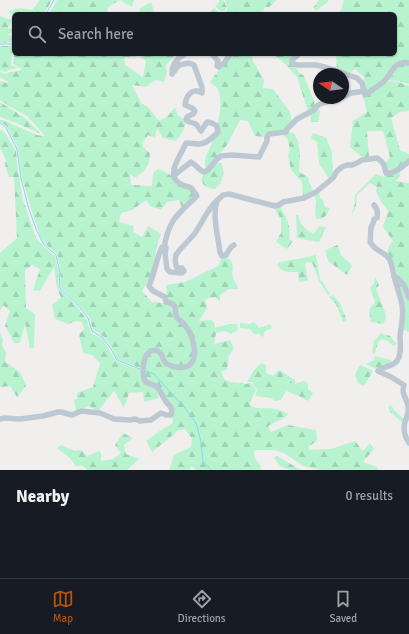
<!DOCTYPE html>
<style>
:root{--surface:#171b24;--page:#242831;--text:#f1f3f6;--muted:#9ea1a6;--line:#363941;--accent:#b45309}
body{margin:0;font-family:Signika,sans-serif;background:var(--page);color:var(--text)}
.compass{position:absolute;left:313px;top:68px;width:36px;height:36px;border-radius:50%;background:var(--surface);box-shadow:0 1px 3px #0004;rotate:283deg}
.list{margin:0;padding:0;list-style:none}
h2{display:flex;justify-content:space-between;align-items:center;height:52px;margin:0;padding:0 16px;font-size:17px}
h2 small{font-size:13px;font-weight:400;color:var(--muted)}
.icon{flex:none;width:22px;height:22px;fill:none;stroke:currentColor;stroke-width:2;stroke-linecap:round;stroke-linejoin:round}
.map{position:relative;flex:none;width:409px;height:470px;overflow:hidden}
.search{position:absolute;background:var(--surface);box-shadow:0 1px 3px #0004;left:12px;right:12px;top:12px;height:44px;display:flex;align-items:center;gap:10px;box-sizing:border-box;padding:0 14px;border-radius:6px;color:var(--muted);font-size:15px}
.sheet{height:108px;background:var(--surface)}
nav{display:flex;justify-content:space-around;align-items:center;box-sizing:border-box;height:56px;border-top:1px solid var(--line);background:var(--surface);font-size:11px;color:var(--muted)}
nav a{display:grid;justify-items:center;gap:2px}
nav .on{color:var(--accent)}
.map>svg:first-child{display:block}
</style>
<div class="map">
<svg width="409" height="470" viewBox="0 0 409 470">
<defs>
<pattern id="forest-firs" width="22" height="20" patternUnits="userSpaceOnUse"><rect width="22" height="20" fill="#b8f3d0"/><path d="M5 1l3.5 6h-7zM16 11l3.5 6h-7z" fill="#a0d2b5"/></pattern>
</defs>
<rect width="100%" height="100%" fill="#f1eeee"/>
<g fill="#b8f3d0">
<path d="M254,322L259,328L270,324L272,328L265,331L263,337L259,334H254L250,329L240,328V323L249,324Z"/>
<path d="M229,324H237L238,330L231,334L225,331L216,333L215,328Z"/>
<path d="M304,381L299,396L286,391L281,400L275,401L271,398L255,396L257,390L279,386L283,382L295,384Z"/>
</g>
<g fill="url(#forest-firs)">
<path d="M40,0H52L44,14H14V16L8,12C17,7 21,8 32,10Z"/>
<path d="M57,0H134L132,7L120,0L108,7L107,14H49Z"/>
<path d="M219,0H223L227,7L225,11H220L215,6L219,3Z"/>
<path d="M225,0H277L269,7H265L262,14H207L214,8L219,12H226L228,7Z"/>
<path d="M319,0H328V2L316,11L313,8Z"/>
<path d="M344,0H409V62L406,61L366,92L363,83L364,77L355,69L349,74L337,70L336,54H395V14H337L341,10Z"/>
<path d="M151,2L154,12L149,14H139L140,8Z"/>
<path d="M0,16L12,20L8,28L14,30V31L7,35L14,36V38L12,39H14V42L0,43Z"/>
<path d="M0,46H14V50L12,54L11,65L18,68L8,70L6,72L0,70Z"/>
<path d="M14,54H136V57H124L125,65L143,77L146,61L141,58L142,54H172L174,57L165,66L167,71L164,82L155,80L146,87L132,85L141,103L148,107L159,121L167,117L175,107C176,110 177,114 179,116C182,119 183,117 184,121C188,128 179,137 175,141L163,138L157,128L155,138L148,135L142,143L144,148L150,153L149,163L143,172L135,178L130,174L131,185L152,186L153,173L158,169C172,175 186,183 196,196L182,208L179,200L167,202L161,210L150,206L146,200L132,210L121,213L119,222L134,226L133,232L142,237L148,226L161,234L157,245L154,264L152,274L142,291L152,302L171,304L183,325L192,344L193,357L185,367L168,364L164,358L150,349L143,369L117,359L112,348L104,337L93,330L89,317L77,303L61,287L60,267L57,254L44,243L37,228L22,178L18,148L6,125L0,122V120H3L37,135L43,136H45L27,116L9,106L0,100V81L7,83L8,82L0,77V72L6,74L9,72L18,71L22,69L13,64Z"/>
<path d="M231,54H251L253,61L264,80L263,88L273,89L290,112L292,122L285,132L266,137L255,136L248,121L240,120L227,145L207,169C201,158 210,151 213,140C217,128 225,99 217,88C215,86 212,84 210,82Z"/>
<path d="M273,54H295L291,57C294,64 296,72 304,76L315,103L313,109L308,111L297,77L285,64Z"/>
<path d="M409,63V84L397,81L386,80L396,66Z"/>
<path d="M384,81L398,82L409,86V110L408,111L400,112L391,118L400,150L409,154V159L400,167L387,172L385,164L390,157L383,131H367L369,157H362L350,147L353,121L367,112L362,93Z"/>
<path d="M0,102L25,118L41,134L16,123L0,117Z"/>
<path d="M318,107L320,112L318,122H311L310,114Z"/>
<path d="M0,129L5,133L16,151L18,171L23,200L36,238L44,247L55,256L58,269L59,288L76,305L87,320L91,333L103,339L116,361L143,371L142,376L156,388L159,398L144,402L143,392L129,393L124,408L114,391L98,411L89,406L76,411L74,400L77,399V393L93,387L100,363L92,355L83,353L79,334L84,329L82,322L76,321L68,324L55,319L52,305L61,298L57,287L54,267L41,289L39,291L33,290L40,269L32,265L25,270L26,308L35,314L34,348H30L25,323L20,343H14L5,326L10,311L3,305L0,311V253L17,238L14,177H9L5,165L6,160L0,148Z"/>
<path d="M288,129L291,134L293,132L298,141L300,153L299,172L308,177L310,185L314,192L303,196L302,182L291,170L288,156L290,149L287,138L282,134Z"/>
<path d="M313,133L326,138L332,152L333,175L329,179L323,169L319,164L317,142L311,138Z"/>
<path d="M221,162L224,173L220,184L215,189C200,187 197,178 209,168C210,167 214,164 215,163C217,163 219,163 221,162Z"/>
<path d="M400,171V176L396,181L409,183V293L397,275L394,263L387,253L389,246L393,241L383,227L388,211L380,200L376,191L377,187L370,183L357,195C356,202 357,209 351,214L354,207L355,195L376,174L383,177L385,175Z"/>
<path d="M319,192L320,198L323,200L325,207L330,208C327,214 324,222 316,218C313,209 319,204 314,195Z"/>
<path d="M280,207C286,216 292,228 289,239L293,241L287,249L276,242L281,233V219L274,208Z"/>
<path d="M296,215H298C301,226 304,229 314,234L319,226L326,227L319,242L297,238Z"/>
<path d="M338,245L341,255L350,263L352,266L347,275L328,261L325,250Z"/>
<path d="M316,255L320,280L322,281L330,294L328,295L319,281L312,262L305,263L308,281L299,282L298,272C290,272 282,273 277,265L279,262L303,258Z"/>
<path d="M222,257H226L231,261L233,266L232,274L234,280L239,289H229L220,295V302L215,297L209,298L205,300L207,308L199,321L211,320L214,322L216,333L214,344L230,340L234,348L229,356L227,370L221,371L224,379L230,382L239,383L241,382L245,384L251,383L256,390L250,403V405C256,410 263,408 270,408C277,409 283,411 289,414L284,418L268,426L271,432L288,425L316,430L317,441L308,447L310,450L331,449L355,441L363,451L370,443L374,449L363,462L377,467L378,470H321L303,466L284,453L274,450H255C252,457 257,460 261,466L260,469L266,470H196L191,466L190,470H169L174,455L191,447L192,439L185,429L179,430L152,452L146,441L161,430L173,423L172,416L164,394L147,382L145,373V364L149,354L157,352L160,356L162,361L188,367L196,350L178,317L177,311L167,301L166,285L185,282L218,266Z"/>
<path d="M375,277L379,285L376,289L385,312L386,318L383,324L371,322L369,310L375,302L370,288L374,283Z"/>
<path d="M396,278L407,295L409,302V332L402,329L405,310L404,301Z"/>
<path d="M333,295L340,303L347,321L343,322L336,304L329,297Z"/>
<path d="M0,332L3,340L2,346L6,352L5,362L20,372L26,386L17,397L10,386L0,387Z"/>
<path d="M381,333L390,336L397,344L393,346L388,341L382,339L378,342L375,354L372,353L374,341Z"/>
<path d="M375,356L391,360L390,365L378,370L366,364L374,360Z"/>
<path d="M261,363L266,365V373L273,376L279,370L295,380V384L283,382L279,386L257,390L252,382H247L254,370Z"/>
<path d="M361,365L373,371L364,386L358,383L355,375L358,368Z"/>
<path d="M304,381L308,383V389L313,393L308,401L299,396Z"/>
<path d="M391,405L395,411L404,419L402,422L390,412L388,407Z"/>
<path d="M123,433L133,438L124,445L126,454L139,459L127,470H87L83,466H76L70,458L57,448L61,445L75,451L81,450L87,456L99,451L101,453V461L113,459L121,453L115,445Z"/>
<path d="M277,456L301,470H291L281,467L274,458Z"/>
</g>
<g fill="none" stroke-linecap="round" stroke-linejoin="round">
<g stroke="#81daf4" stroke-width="1">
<path d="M46,14L54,0"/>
<path d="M0,44H14"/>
<path d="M0,123L5,126L17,149L21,178L28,206L36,229L44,245L56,255L59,268L60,288L77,304L88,318L92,331L103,338L111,349L117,360L140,369"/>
<path d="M145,371L154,374L185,408L196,423L201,442L203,461L211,470"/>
</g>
<g stroke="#bdc9d2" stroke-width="5.5">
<path d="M212,54L218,61L217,66L219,67L225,62L230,54"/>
<path d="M299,54L292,60V63L297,65H316L325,67L357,78L362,83L365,95C371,90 378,87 383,82C393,73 393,60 409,63"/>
<path d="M343,97L351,93L365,91"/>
<path d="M173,176L191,162C196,165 199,170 204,172L208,170L217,159L221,156L232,155L259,157L267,141V137L269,134L286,132L287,129L297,119L314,110L318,105L326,102L340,98"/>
<path d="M217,201C212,215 218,237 220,252L222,256L226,255L231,247L234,245"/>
<path d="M374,205C378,209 378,213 377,218L374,219C374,223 372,224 371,228C370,232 371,238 370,242L375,248L387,256L390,260C393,269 394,278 397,287C399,293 401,299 402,305C404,316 401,326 400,336C400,344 402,354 397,361C392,367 384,366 378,371L391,377L404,385C401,395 407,398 408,406C409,412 407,417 405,422C403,429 405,437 409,443"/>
<path d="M164,248C169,219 177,215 197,196C195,193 193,190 191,188C187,186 183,186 179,183C165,174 182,154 186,143C190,143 195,144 199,144C207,144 213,137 218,132L217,126L212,123L207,122L201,131L196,124L187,121L186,119L187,117L193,114L195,111L192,108L185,105C186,95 193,87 202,93V87L194,65L189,63L179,65L172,74C172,64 176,59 185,54"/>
<path d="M394,276C403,280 406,289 409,298"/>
<path d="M0,419L4,418L20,419L43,416L58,412H61L72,415L81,411L100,413L114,419L130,420L135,419L140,421L151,420L161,413L166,415H171L172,410C171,406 169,405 167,403C162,398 162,391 156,386C153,384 148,385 145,381C142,376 143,361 146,356C147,354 149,353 150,351L156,350C157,351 161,353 161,354C164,358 163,362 167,364C172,367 183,369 188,366C201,358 192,333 184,324C182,322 179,320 177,318C173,309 180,305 166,302L165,297L153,291L149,286L153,275L159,254L162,247L166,248L165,253L167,269L170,272L182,273L184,271L182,268H177C175,264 175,259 176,255C179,249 190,240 195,233C205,218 208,207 223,195L229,194L275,206L279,205L283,202L304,198L316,192L333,178L337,171L342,167L347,165H352L357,163L362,160L377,158L381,161L384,165L386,173C394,174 403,167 409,161"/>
</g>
</g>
</svg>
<svg class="compass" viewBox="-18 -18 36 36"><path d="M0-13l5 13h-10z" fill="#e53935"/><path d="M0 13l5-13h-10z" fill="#9ea1a6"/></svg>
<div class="search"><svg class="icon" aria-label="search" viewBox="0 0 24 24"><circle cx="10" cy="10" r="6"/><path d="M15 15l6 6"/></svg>Search here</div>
</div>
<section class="sheet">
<h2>Nearby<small>0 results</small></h2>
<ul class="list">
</ul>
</section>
<nav>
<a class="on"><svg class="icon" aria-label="map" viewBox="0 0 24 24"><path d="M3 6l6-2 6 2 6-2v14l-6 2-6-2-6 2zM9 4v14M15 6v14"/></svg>Map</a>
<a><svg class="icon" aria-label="directions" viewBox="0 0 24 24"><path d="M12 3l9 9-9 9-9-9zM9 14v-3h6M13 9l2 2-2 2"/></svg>Directions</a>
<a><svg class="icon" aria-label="saved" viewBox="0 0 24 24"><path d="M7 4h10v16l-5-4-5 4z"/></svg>Saved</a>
</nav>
